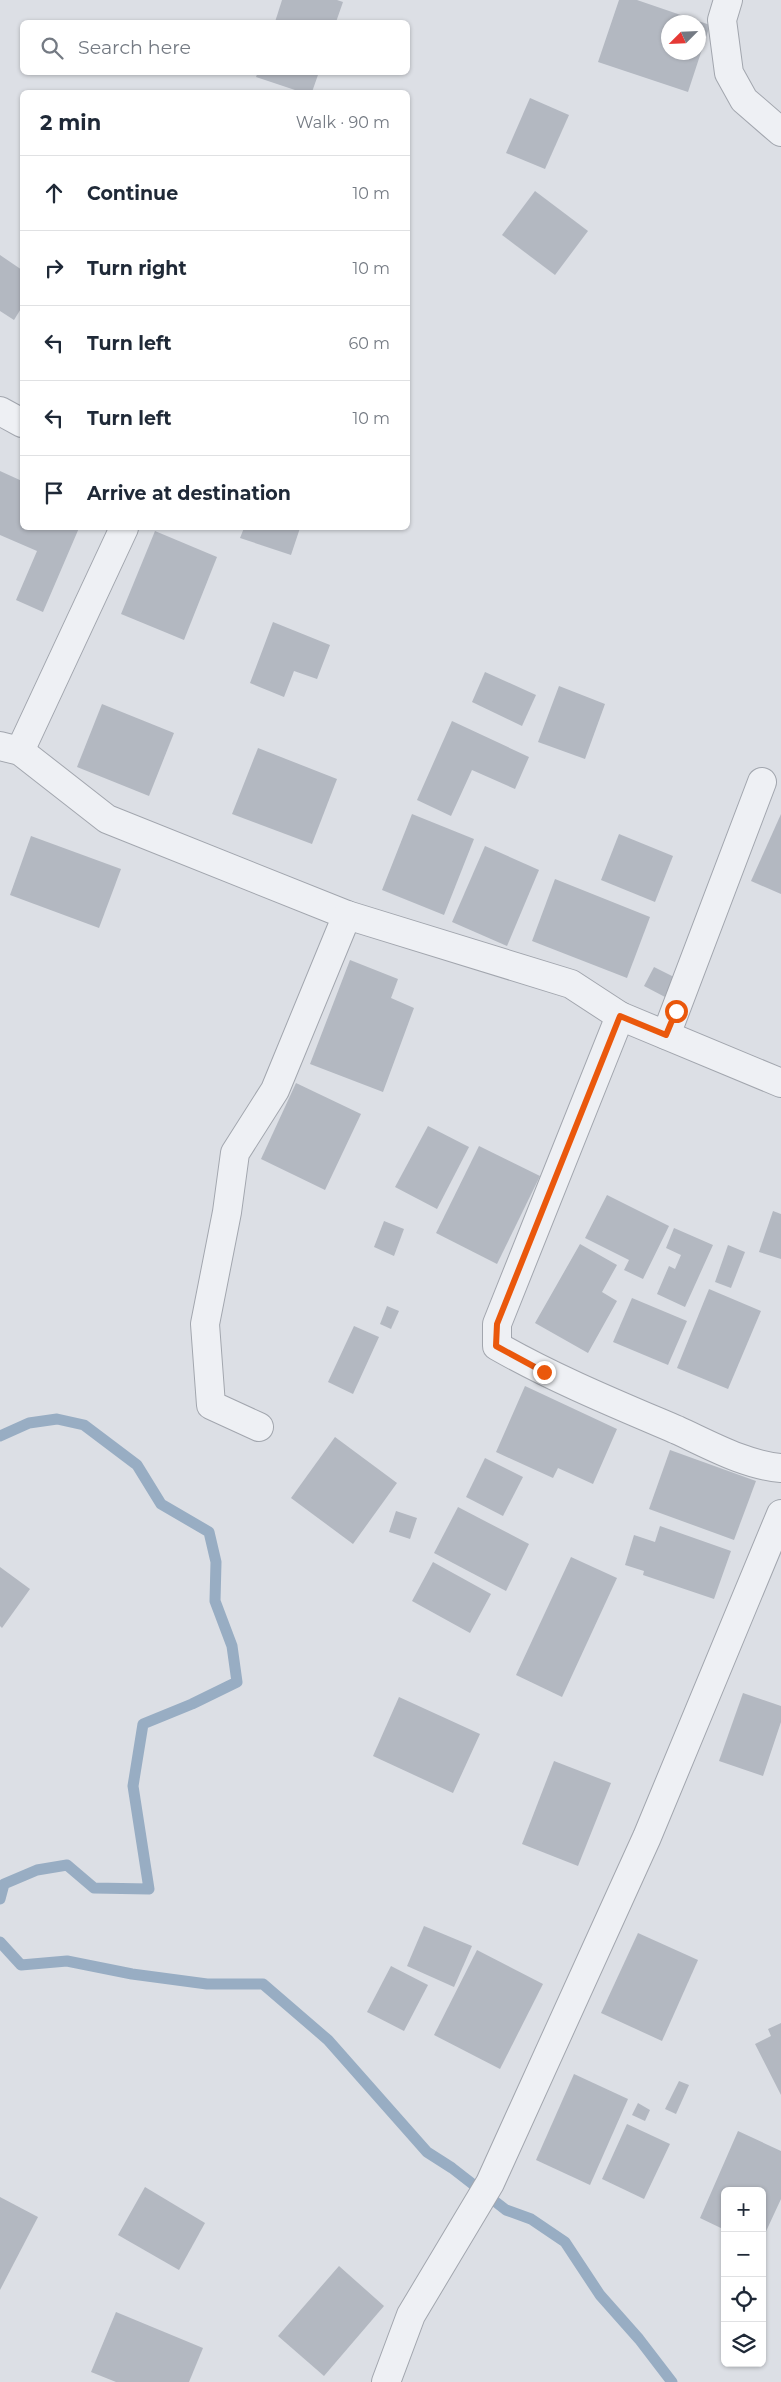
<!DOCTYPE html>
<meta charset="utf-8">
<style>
:root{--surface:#fff;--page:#f6f6f7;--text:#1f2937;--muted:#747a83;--line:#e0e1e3}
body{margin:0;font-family:Montserrat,sans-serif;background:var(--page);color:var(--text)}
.controls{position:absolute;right:15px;bottom:15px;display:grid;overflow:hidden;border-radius:8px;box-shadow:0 1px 4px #0004}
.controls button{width:45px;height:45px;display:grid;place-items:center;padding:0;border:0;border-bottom:1px solid var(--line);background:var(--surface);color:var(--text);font:25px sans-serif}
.compass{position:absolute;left:661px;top:15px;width:45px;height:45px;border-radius:50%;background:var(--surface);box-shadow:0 1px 4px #0004;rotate:246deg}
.stop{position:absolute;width:15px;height:15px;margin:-11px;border:4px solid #ea580c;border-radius:50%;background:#fff}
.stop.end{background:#ea580c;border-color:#fff;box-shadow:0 1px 5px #0008}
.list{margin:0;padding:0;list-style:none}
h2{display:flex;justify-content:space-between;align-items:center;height:65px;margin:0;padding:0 20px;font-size:21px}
h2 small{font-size:16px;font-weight:400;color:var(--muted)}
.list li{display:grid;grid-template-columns:32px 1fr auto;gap:15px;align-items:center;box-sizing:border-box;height:75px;padding:0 20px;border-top:1px solid var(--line)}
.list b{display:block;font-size:19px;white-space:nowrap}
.list em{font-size:16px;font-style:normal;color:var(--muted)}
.icon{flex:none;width:28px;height:28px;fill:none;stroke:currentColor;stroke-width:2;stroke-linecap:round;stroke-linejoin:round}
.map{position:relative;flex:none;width:781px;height:2382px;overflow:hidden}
.search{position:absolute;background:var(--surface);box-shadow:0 1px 4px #0004;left:20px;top:20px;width:390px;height:55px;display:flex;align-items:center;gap:12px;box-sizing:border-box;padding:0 18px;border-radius:8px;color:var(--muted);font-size:19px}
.panel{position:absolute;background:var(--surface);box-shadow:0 1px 4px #0004;left:20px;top:90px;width:390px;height:440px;border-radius:8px}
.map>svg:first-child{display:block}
</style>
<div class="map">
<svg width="781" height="2382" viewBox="0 0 781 2382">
<rect width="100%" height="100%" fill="#dcdfe5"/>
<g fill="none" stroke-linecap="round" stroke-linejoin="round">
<g stroke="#98adc3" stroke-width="11">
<path d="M0,1436L29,1423L57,1419L84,1425L137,1465L161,1504L209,1532L216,1562L215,1601L232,1646L237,1682L192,1704L143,1724L133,1786L149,1889L94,1888L67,1865L37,1870L4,1884L0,1899"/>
<path d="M0,1942L21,1965L67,1961L132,1974L207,1984H263L328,2040L427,2152L452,2168L506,2210L531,2219L565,2242L600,2295L639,2339L672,2382"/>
</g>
</g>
<g fill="#b3b8c1" fill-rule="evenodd">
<path d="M282,0H337L343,2L336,22H275Z"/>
<path d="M619,0H637L710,25L688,92L598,62ZM668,22H698V52H668Z"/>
<path d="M258,72H319L312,92H301L256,77Z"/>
<path d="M530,98L569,115L545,169L506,153Z"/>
<path d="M535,191L588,231L555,275L502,235Z"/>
<path d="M0,255L22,270V307L14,320L0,311Z"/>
<path d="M0,471L22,481V528H79L43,612L16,600L37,551L0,535Z"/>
<path d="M244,528H300L291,555L240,538Z"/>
<path d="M155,531L217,557L184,640L121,614Z"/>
<path d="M273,622L330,645L317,679L294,671L284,697L250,683Z"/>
<path d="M485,672L536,695L522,726L472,702Z"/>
<path d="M559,686L605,704L585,759L538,742Z"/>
<path d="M102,704L174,733L149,796L77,767Z"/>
<path d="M452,721L529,757L515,789L472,770L451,816L417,800Z"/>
<path d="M258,748L337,779L312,844L232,814Z"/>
<path d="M412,814L474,839L444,915L382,890Z"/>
<path d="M781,814V894L751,881Z"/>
<path d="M619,834L673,856L655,902L601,880Z"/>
<path d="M31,836L121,869L99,928L10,895Z"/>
<path d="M485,846L539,870L507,946L452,922Z"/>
<path d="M555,879L650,917L627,978L532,941Z"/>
<path d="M350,960L398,979L391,998L414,1008L383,1092L310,1064Z"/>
<path d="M654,967L674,977L665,997L644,986Z"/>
<path d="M296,1083L361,1114L325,1190L261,1159Z"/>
<path d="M428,1126L469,1147L437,1209L395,1187Z"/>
<path d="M479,1146L540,1176L497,1264L436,1233Z"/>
<path d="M607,1195L669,1226L643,1279L624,1270L629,1260L585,1238Z"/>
<path d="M773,1211L781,1214V1259L759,1252Z"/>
<path d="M384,1221L404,1229L394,1256L374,1247Z"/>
<path d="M674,1228L713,1245L685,1307L657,1294L669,1266L675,1269L681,1255L666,1248Z"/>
<path d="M580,1244L617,1265L602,1292L617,1301L588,1353L535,1323Z"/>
<path d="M728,1245L745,1252L731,1288L715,1282Z"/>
<path d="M709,1289L761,1311L728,1389L677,1368Z"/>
<path d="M632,1298L687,1321L668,1365L613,1342Z"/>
<path d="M387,1306L399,1311L391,1329L380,1324Z"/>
<path d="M354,1326L379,1337L353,1394L328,1382Z"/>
<path d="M525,1386L617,1429L593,1484L558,1468L553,1478L496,1452Z"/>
<path d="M335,1437L397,1483L353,1544L291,1498Z"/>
<path d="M670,1450L756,1481L734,1540L649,1509Z"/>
<path d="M485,1458L523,1477L503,1516L466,1497Z"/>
<path d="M458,1507L529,1544L506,1591L434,1553Z"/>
<path d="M396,1511L417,1518L410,1539L389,1532Z"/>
<path d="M660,1526L731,1551L714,1599L643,1575L644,1571L625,1565L634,1535L655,1542Z"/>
<path d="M571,1557L617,1578L562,1697L516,1675Z"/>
<path d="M433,1562L491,1594L470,1633L412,1601Z"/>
<path d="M0,1567L30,1589L2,1628L0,1626Z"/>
<path d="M743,1693L781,1706V1722L763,1776L719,1761Z"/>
<path d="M399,1697L480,1734L453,1793L373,1756Z"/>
<path d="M554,1761L611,1783L578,1866L522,1844Z"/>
<path d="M424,1926L472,1946L454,1987L407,1966Z"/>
<path d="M638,1933L698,1960L662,2041L601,2013Z"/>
<path d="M477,1950L543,1984L500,2069L434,2035Z"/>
<path d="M391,1966L428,1985L404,2031L367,2012Z"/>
<path d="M781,2023V2095L755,2044L771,2036L768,2029Z"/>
<path d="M574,2074L628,2099L590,2185L536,2160Z"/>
<path d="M679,2081L689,2085L676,2114L665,2109Z"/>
<path d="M638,2103L650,2110L645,2121L632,2115Z"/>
<path d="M627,2124L670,2144L644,2199L602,2179Z"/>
<path d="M738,2131L781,2151V2199L762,2240V2191H725V2230L700,2218Z"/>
<path d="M145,2187L205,2223L179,2270L118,2235Z"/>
<path d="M0,2197L38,2217L0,2290Z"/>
<path d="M339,2266L384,2306L324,2376L278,2336Z"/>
<path d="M116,2312L203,2348L189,2382H116L91,2372Z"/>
</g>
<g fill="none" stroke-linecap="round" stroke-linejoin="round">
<g stroke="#a2a6ae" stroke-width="30">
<g id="minor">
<path d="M728,0L722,20L729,73L744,100L781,132"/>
<path d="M0,411L22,423"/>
<path d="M0,746L20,751L107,819L347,915L571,984L620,1016L781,1083"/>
<path d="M20,751L124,528"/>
<path d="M620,1016L497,1324V1346C555,1379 616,1404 677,1430C710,1445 745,1465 781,1468"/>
<path d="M666,1035L762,782"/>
<path d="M259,1427L211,1405L205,1324L227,1212L235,1153L275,1090L347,915"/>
<path d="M386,2382L411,2315L490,2183L647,1837L781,1514"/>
</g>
</g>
<use href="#minor" stroke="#eef0f4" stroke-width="28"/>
</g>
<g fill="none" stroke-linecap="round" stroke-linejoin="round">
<path stroke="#ea580c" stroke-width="6" d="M544,1372L496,1346L497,1324L620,1016L666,1035L676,1011"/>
</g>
</svg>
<div class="controls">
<button>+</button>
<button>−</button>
<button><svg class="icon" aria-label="locate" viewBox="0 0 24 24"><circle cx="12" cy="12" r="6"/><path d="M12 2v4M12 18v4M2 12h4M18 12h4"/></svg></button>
<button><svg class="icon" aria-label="layers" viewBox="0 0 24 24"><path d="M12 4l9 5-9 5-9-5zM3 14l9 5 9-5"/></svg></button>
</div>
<svg class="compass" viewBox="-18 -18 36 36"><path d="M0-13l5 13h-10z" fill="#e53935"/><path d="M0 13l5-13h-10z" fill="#747a83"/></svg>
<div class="stop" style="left:676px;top:1011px"></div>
<div class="stop end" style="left:544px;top:1372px"></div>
<div class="search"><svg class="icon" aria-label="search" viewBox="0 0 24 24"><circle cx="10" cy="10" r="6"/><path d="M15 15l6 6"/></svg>Search here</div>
<section class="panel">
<h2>2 min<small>Walk · 90 m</small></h2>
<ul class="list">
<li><svg class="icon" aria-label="ahead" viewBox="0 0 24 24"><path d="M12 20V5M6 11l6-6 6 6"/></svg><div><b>Continue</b></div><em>10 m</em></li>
<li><svg class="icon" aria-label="right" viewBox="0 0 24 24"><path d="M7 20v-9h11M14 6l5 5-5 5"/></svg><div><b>Turn right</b></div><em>10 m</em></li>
<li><svg class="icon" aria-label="left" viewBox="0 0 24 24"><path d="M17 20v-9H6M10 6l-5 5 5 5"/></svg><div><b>Turn left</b></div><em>60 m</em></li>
<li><svg class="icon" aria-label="left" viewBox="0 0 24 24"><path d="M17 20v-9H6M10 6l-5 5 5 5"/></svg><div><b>Turn left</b></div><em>10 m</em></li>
<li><svg class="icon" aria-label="arrive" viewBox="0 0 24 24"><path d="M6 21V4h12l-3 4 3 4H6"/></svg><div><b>Arrive at destination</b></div></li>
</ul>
</section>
</div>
